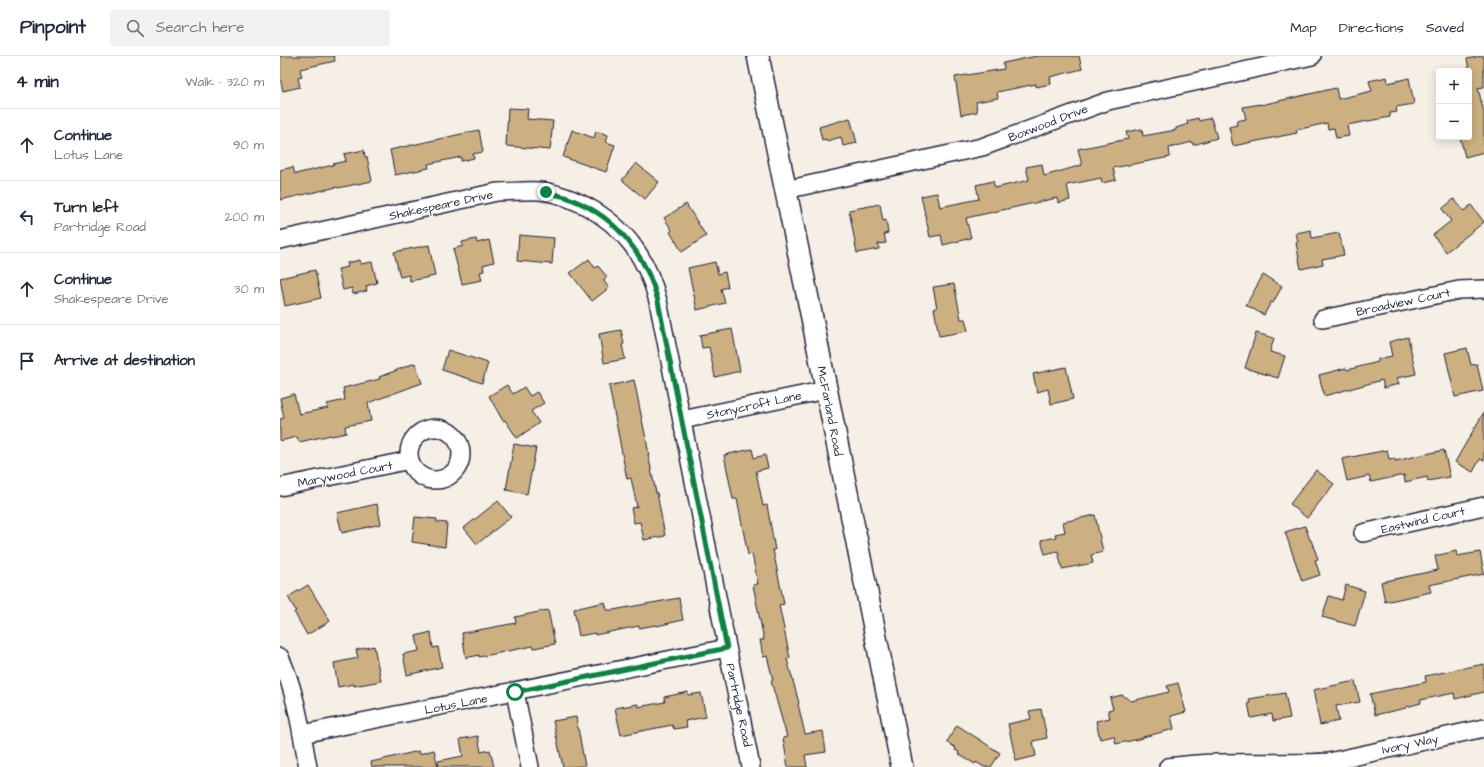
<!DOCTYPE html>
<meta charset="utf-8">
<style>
:root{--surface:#fff;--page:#f2f2f3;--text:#1f2937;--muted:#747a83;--line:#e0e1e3}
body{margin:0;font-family:"Architects Daughter",sans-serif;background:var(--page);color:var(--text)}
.controls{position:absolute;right:12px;top:12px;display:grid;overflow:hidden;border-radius:4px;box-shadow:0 2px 10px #0003}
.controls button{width:36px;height:36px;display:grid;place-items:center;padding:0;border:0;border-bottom:1px solid var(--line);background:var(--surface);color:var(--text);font:20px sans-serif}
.stop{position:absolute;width:12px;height:12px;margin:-9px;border:3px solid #0b8043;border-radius:50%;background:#fff}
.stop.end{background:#0b8043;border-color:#fff;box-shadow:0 1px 4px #0008}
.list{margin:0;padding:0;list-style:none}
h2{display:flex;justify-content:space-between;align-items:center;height:52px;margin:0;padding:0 16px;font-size:17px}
h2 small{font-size:13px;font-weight:400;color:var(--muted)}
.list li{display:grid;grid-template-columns:26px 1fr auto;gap:12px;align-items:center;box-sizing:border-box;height:72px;padding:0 16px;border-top:1px solid var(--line)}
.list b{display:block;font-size:15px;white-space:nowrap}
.list p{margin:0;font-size:13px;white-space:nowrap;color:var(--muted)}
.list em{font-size:13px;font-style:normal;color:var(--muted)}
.icon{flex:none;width:22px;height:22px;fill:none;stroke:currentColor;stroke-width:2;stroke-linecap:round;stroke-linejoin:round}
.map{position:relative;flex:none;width:1204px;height:711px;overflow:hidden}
header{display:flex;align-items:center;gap:24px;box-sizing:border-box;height:56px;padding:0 20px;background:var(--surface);border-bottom:1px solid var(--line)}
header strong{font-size:19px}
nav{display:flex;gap:22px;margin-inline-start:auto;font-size:14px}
.search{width:280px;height:36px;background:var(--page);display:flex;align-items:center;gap:10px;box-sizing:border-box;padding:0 14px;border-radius:4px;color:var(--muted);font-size:15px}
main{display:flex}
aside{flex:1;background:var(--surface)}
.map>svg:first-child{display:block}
</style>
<header>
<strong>Pinpoint</strong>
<div class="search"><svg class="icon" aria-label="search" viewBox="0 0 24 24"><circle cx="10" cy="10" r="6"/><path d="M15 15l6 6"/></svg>Search here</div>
<nav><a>Map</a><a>Directions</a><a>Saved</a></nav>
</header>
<main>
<aside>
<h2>4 min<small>Walk · 320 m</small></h2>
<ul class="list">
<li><svg class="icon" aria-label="ahead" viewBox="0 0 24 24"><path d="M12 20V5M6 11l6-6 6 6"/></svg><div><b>Continue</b><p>Lotus Lane</p></div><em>90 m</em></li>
<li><svg class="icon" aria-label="left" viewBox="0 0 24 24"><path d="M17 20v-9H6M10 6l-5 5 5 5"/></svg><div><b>Turn left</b><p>Partridge Road</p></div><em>200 m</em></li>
<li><svg class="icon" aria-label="ahead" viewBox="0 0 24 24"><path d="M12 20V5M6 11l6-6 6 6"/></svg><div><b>Continue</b><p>Shakespeare Drive</p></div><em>30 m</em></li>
<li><svg class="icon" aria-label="arrive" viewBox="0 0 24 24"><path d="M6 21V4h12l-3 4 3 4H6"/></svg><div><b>Arrive at destination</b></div></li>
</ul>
</aside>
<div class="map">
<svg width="1204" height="711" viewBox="0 0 1204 711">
<rect width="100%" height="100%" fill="#f5efe6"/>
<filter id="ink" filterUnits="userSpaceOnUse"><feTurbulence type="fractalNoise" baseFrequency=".025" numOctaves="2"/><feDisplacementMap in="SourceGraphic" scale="8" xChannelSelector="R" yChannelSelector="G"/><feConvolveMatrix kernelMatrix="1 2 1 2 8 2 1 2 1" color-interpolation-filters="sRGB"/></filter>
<g filter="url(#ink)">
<g fill="#ccb081" stroke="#22223b">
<path d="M0,0H54L55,5L20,13L22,21L18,22L20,31L3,35L0,21Z"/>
<path d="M757,0H799L802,13L770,21L771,28L756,31V28L717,36L718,42L696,46L697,56L681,59L675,21L724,13L723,7Z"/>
<path d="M1201,0H1204V31L1198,32L1204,57V96L1185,101L1180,81H1189V12L1187,3Z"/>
<path d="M1107,21L1108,27L1129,22L1134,48L1116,51L1117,56L1110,57V61L1067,69L1069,80L1056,82L1054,72L1048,73L1047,67L1016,74L1017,77L953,90L949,71L957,69L956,65L966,63L963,51L981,48V49L1056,32L1058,43L1092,35L1089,25Z"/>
<path d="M228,52L248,53L247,63L273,65L270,94L226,90Z"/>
<path d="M570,62L577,87L563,90L561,81L547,85L546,83L542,84L539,71Z"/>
<path d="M918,62L919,65L931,62L937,82L913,89L912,86L889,92L890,101L833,112L836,124L822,127L821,122L787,129L790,144L778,147L777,142L686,162L691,182L663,189L661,179L650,181L641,140L657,137L660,151L699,143L696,129L713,125L715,132L749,124L746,111L762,108L764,120L802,109L798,93L848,83L846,76L862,73L863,80L896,74V72L908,68L907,65Z"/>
<path d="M199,74L203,96L193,98L194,102L181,105V101L148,108L149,112L115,119L110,94Z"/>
<path d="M292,74L314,82L316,75L328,79L326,86L335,89L326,116L283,101Z"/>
<path d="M84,94L85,101H87L92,125L58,132L57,131L0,144V114L13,111L15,118L53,109V108L66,105L64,98Z"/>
<path d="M356,107L379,126L365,143L342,124Z"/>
<path d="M1174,143L1184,155L1191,149L1204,166L1166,196L1153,179L1171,165L1162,153Z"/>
<path d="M406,148L426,180L402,196L390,176L392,174L384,162Z"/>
<path d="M600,148L603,165L606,164L608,177L604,178L606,187L598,188L599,193L577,197L569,154Z"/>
<path d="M1031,174L1032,182L1059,177L1064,199L1042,203L1043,208L1021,213L1016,187L1018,186L1016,177Z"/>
<path d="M239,179L274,182L272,208L237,205Z"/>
<path d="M196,183L197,187L209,184L214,206L203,209L204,215L200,216L202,224L182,228L173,193L183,190L182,186Z"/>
<path d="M149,189L155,220L130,225L129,219L120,221L114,196Z"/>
<path d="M309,203L315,212L318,210L327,221L323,224L329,232L312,245L290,217Z"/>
<path d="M80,204L81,208L92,206L97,227L86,230L87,235L73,238L72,232L63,234L58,213L68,211L67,207Z"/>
<path d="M435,206L438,218L445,216L448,231L441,233L445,247L417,254L408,212Z"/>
<path d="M35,214L41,242L5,250L0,222Z"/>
<path d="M983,219L1002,230L993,247L991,246L984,259L966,249Z"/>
<path d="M674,228L681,263H685L688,275L659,280L654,252H657L653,231Z"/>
<path d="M452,273L460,315L435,321L429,291L422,292L420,279Z"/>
<path d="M341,274L344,288L342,289L345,303L324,307L319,278Z"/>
<path d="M976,277L994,282L990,296L1005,300L998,322L965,312Z"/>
<path d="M1128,281L1136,318L1117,322L1119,328L1104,332L1102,324L1044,340L1039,319L1066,312L1067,314L1098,306V303L1112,300L1109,286Z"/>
<path d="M1187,292L1191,309L1197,308L1203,335L1175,341L1165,297Z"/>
<path d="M168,294L208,307L202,327L162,314Z"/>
<path d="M135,307L142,327L88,347L91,365L65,370L66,377L52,380L51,379L19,386L17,381L0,385V363L4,362L0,342L14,338L19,358L48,352L47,348L65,344L63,332L100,323L99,321Z"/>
<path d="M786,311L793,343L771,348L768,333L757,336L753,318Z"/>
<path d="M354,324L369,398H368L376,437H377L385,480L364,484L360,466L354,467L351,452L357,451L351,422L347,423L329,330Z"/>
<path d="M227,329L233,338L244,331L250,340L257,336L264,347L251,355L259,367L237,382L225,364L223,365L209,340Z"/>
<path d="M1204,356V405L1200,403L1193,416L1175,406Z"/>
<path d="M234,388L256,392L247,438L226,434Z"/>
<path d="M472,393L474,402L485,399L488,412L476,415L483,450L487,449L495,494H493L504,548L499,549L510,602L507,603L519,647L518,648L525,678L543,675L546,696L525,699L527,711H508L503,682L507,681L491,625L493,624L487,600L483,601L480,584H484L473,529L478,528L472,498L468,499L457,443H453L444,399Z"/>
<path d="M1107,394L1109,403L1115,402V405L1164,394L1170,421L1148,425L1147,421L1125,426L1124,419L1091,426L1089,420L1067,425L1062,403Z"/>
<path d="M1036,414L1054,428L1027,462L1010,448Z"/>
<path d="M218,445L231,461L197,488L184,472Z"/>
<path d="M97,448L101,468L62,477L57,457Z"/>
<path d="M815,459L823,496L811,499L813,507L782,513L778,495L765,498L761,484L776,481L775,478L785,476L783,466Z"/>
<path d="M135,461L157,463V466L167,467L165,491L132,486Z"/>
<path d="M1025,470L1030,484H1031L1038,503L1035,504L1040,519L1022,525L1005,476Z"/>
<path d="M1176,495L1177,500L1200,496L1204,518L1149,529L1151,536L1105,546L1101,526L1158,514L1155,500Z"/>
<path d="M28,529L50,565L27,579L14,556L16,555L8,541Z"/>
<path d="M1066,529L1085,535L1075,570L1042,561L1049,540L1062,544Z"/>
<path d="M399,542L403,564L377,570L376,569L359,572V570L315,579V577L299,580L294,553L325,546L327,554H333Z"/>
<path d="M268,554L275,588L254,592L253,590L199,601V599L186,602L182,577L236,567L235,561Z"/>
<path d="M151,576L153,592L158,591L162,611L127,619L123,598L139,595L136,580Z"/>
<path d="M94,590L101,625L74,630V628L58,631L54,607L78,602L76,594Z"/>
<path d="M1204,608V636L1175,643L1174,637L1140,644L1141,647L1126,651V652L1095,659L1090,638L1146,626L1145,620Z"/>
<path d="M1075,625L1080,646L1056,650L1059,665L1040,669L1033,634Z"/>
<path d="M898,627L906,656L891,660L894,673L863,681V682L836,688L834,680L820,683L816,665L830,662L828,654L833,653L830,642L842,639L851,645L889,636L887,630Z"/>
<path d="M408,636V639L421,637L426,661L405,665L407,671L394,673L392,669L341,679L335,652L358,648V651L385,646L384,641Z"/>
<path d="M1005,637L1010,662L993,665L992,658L971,662L968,647H970L969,643Z"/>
<path d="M761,653L767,682L753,685L756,700L736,705L728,668L751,663L749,655Z"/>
<path d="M296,661L305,710L283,711L273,665Z"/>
<path d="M677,669L720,697L711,711H704L696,706L695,708L678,698L679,696L675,694L676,692L667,686Z"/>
<path d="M198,680L201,696L210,694L214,711H159L158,705L183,700L180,683Z"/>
<path d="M154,694L158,711H92L91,706L139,695V698Z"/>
</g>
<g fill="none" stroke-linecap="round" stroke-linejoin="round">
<g stroke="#22223b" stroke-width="20">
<g id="minor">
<path d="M505,134L702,91L828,45L1032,0"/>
<path d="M0,184L217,136C231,136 245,134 259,135C275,136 292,143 306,150C345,171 367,202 378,245L471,711"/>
<path d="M1043,263L1179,234L1204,233"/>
<path d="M402,364L546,334"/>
<circle cx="155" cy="398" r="26"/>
<path d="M0,431L130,404"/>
<path d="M1083,477L1204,450"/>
<path d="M0,601C16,636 21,674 28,711"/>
<path d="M235,636L250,711"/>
<path d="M22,678L447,592"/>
<path d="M888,711C941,703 996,709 1049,706L1204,672"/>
</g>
</g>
<g stroke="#22223b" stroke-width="24">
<path id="tertiary" d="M478,0L532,262L622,711"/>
</g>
<use href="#minor" stroke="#fff" stroke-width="17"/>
<use href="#tertiary" stroke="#fff" stroke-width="21"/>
</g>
</g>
<g fill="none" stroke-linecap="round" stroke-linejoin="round" filter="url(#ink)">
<path stroke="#0b8043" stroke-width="5" d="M235,636L447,592L378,245C366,199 337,162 293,144C285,140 275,139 266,136"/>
</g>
<g text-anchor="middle" stroke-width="3" stroke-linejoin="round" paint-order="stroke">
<g font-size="12" fill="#22223b" stroke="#fff">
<text transform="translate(768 67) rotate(-21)" y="4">Boxwood Drive</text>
<text transform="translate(161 149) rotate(-12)" y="4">Shakespeare Drive</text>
<text transform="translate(1123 246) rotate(-12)" y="4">Broadview Court</text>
<text transform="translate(474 349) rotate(-12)" y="4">Stonycroft Lane</text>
<text transform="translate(550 355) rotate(79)" y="4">McFarland Road</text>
<text transform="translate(65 418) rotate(-11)" y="4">Marywood Court</text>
<text transform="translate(1143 464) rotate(-13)" y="4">Eastwind Court</text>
<text transform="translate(176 648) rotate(-11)" y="4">Lotus Lane</text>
<text transform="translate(459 649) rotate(78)" y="4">Partridge Road</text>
<text transform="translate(1130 688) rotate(-12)" y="4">Ivory Way</text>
</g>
</g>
</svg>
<div class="controls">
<button>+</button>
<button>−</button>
</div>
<div class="stop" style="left:235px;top:636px"></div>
<div class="stop end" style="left:266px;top:136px"></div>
</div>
</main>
